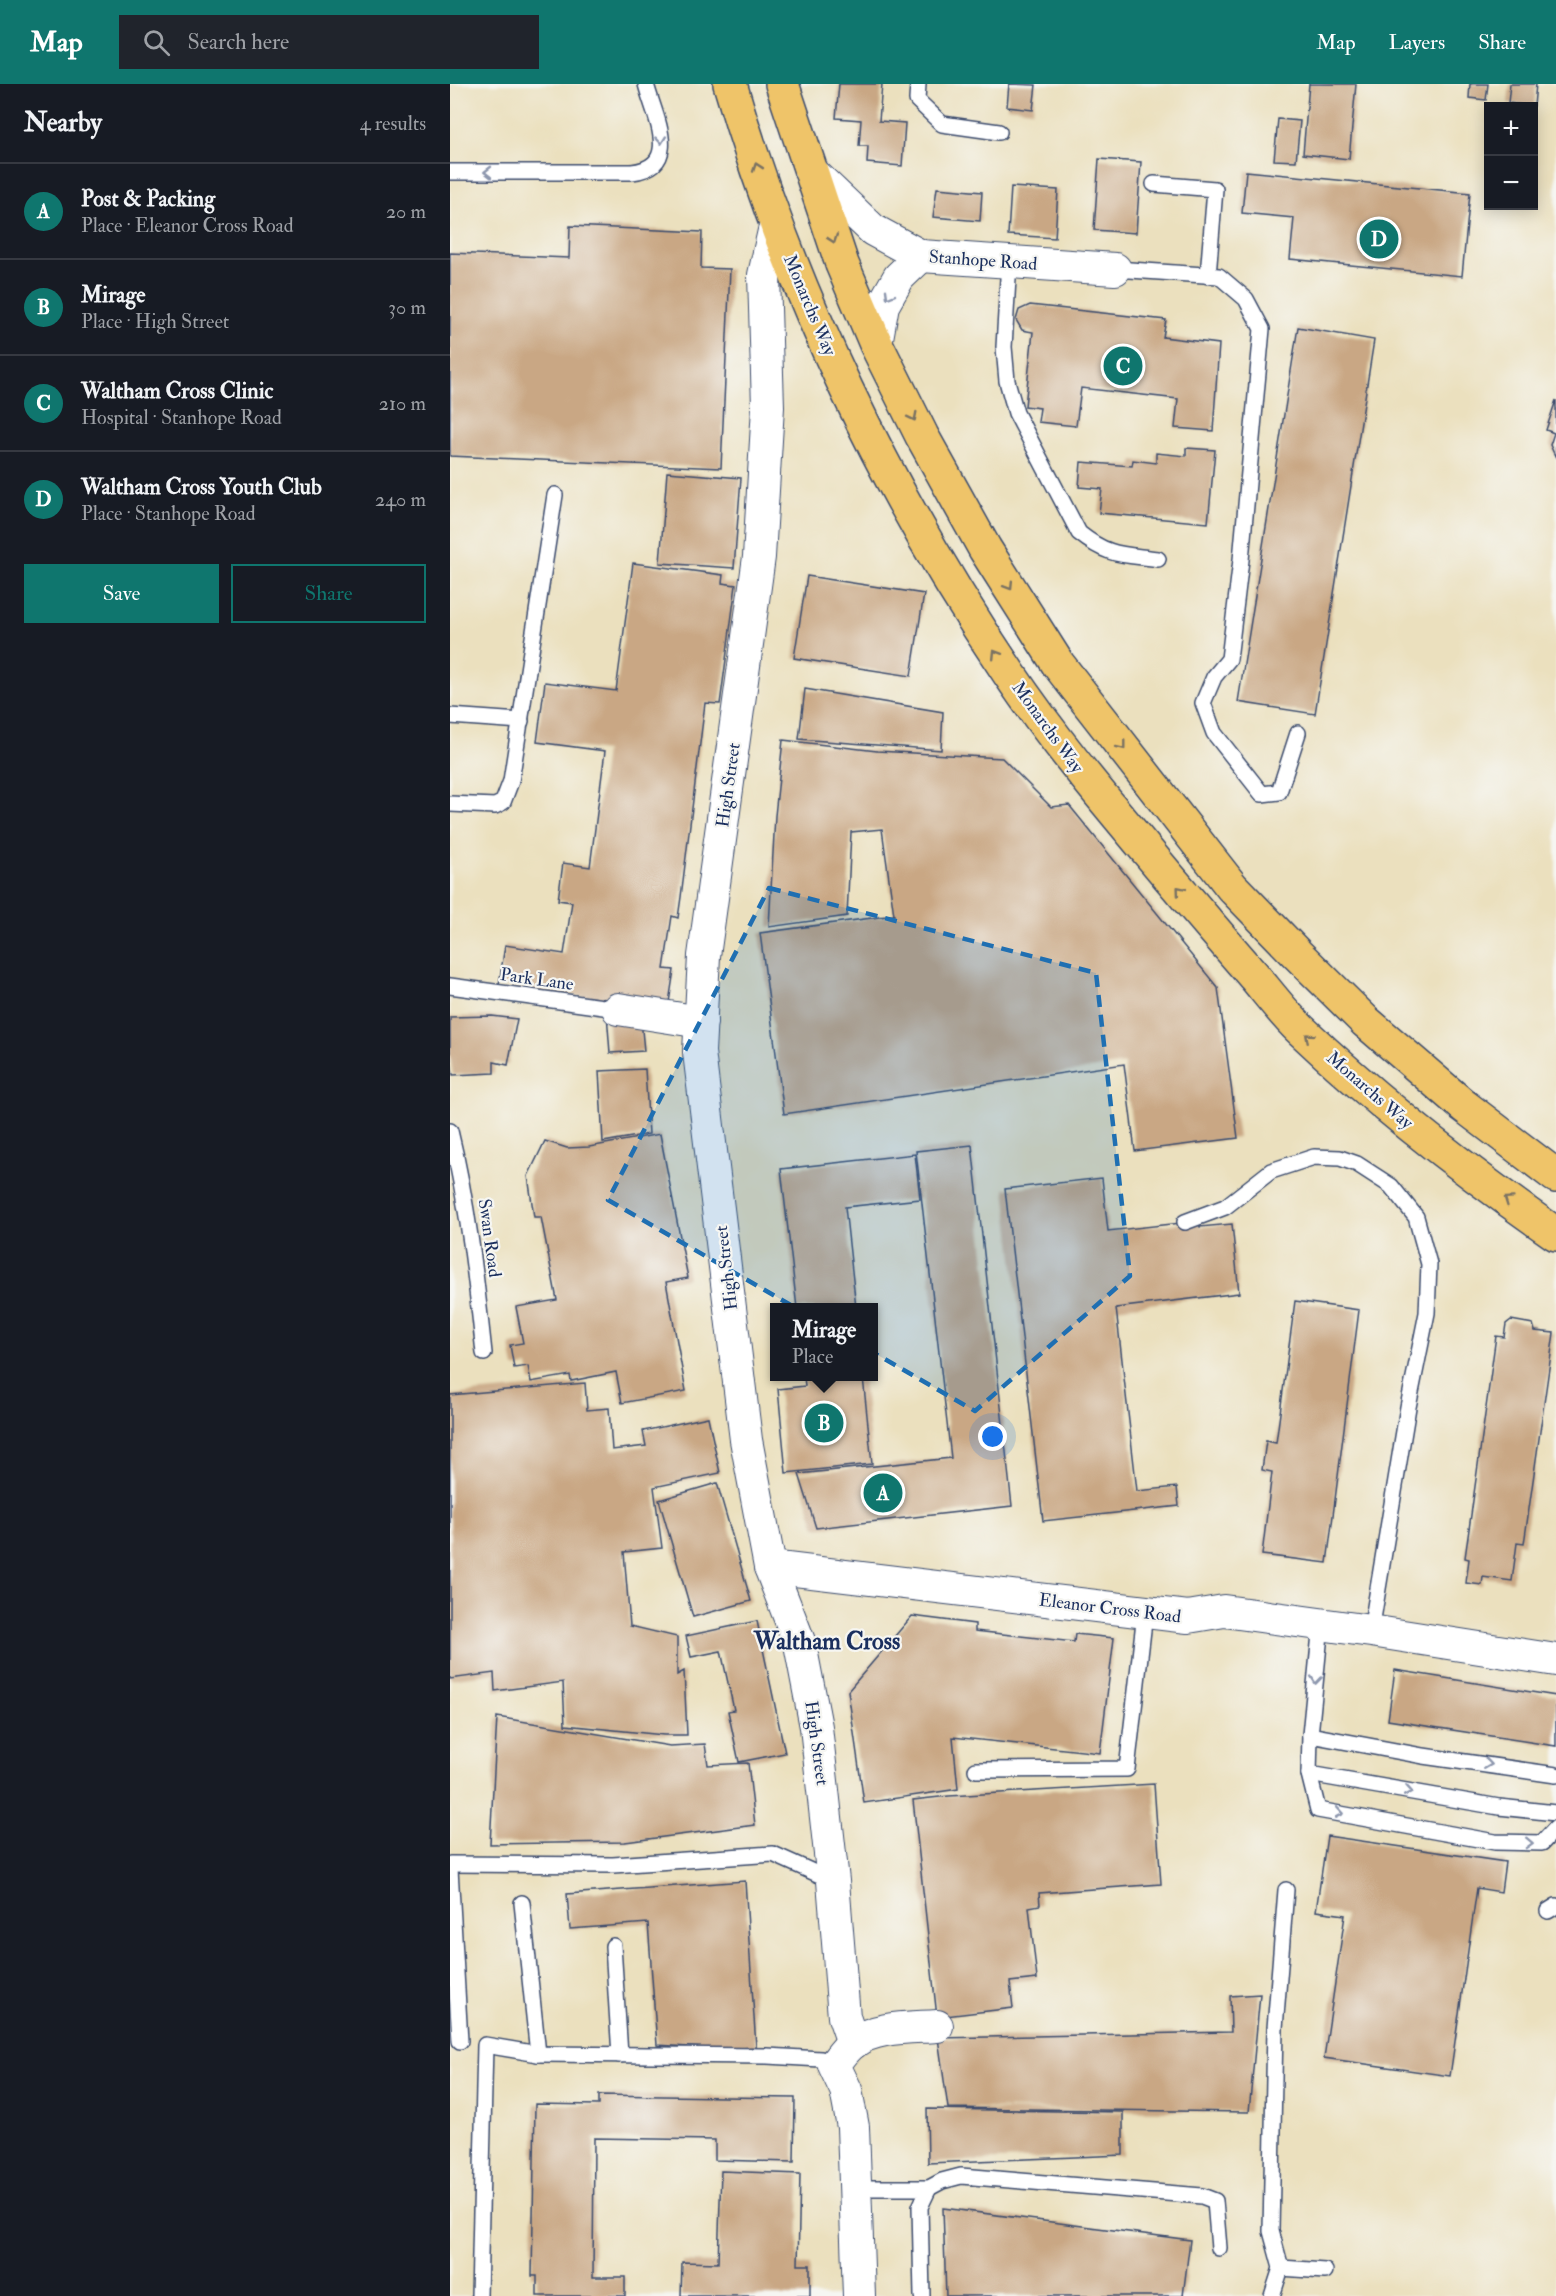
<!DOCTYPE html>
<meta charset="utf-8">
<style>
:root{--surface:#171b24;--page:#20242c;--text:#f1f3f6;--muted:#9ea1a6;--line:#363941;--accent:#0f766e}
body{margin:0;font-family:"IM FELL Double Pica",serif;background:var(--page);color:var(--text)}
.controls{position:absolute;right:18px;top:18px;display:grid;overflow:hidden;border-radius:0px;box-shadow:0 3px 15px #0003}
.controls button{width:54px;height:54px;display:grid;place-items:center;padding:0;border:0;border-bottom:2px solid var(--line);background:var(--surface);color:var(--text);font:30px sans-serif}
.you{position:absolute;left:543px;top:1353px;width:21px;height:21px;margin:-15px;border:4px solid #fff;border-radius:50%;background:#1a73e8;box-shadow:0 0 0 9px #1a73e833}
.badge{display:grid;place-items:center;width:39px;height:39px;border-radius:50%;background:var(--accent);color:#fff;font-size:20px;font-weight:700}
.pin{position:absolute;translate:-50% -50%;border:3px solid #fff;box-shadow:0 2px 6px #0006}
.popup{position:absolute;left:320px;top:1219px;width:108px;height:78px;box-sizing:border-box;display:grid;place-content:center;border-radius:0px;background:var(--surface);filter:drop-shadow(0 2px 4px #0005);font-size:20px;white-space:nowrap;color:var(--muted)}
.popup b{font-size:22px;color:var(--text)}
.popup::after{content:'';position:absolute;left:50%;top:100%;margin-left:-12px;border:12px solid transparent;border-top-color:var(--surface)}
.list{margin:0;padding:0;list-style:none}
h2{display:flex;justify-content:space-between;align-items:center;height:78px;margin:0;padding:0 24px;font-size:26px}
h2 small{font-size:20px;font-weight:400;color:var(--muted)}
.list li{display:grid;grid-template-columns:39px 1fr auto;gap:18px;align-items:center;box-sizing:border-box;height:96px;padding:0 24px;border-top:2px solid var(--line)}
.list b{display:block;font-size:22px;white-space:nowrap}
.list p{margin:0;font-size:20px;white-space:nowrap;color:var(--muted)}
.list em{font-size:20px;font-style:normal;color:var(--muted)}
.actions{display:flex;gap:12px;padding:18px 24px}
.actions a{flex:1;padding:14px 0;border:2px solid var(--accent);border-radius:0px;text-align:center;font-size:21px;color:var(--accent)}
.actions .main{background:var(--accent);color:#fff}
.icon{flex:none;width:33px;height:33px;fill:none;stroke:currentColor;stroke-width:2;stroke-linecap:round;stroke-linejoin:round}
.map{position:relative;flex:none;width:1106px;height:2212px;overflow:hidden}
header{display:flex;align-items:center;gap:36px;box-sizing:border-box;height:84px;padding:0 30px;background:var(--accent);color:#fff}
header strong{font-size:28px}
nav{display:flex;gap:33px;margin-inline-start:auto;font-size:21px}
.search{width:420px;height:54px;background:var(--page);display:flex;align-items:center;gap:15px;box-sizing:border-box;padding:0 21px;border-radius:0px;color:var(--muted);font-size:22px}
main{display:flex}
aside{flex:1;background:var(--surface)}
.map>svg:first-child{display:block}
</style>
<header>
<strong>Map</strong>
<div class="search"><svg class="icon" aria-label="search" viewBox="0 0 24 24"><circle cx="10" cy="10" r="6"/><path d="M15 15l6 6"/></svg>Search here</div>
<nav><a>Map</a><a>Layers</a><a>Share</a></nav>
</header>
<main>
<aside>
<h2>Nearby<small>4 results</small></h2>
<ul class="list">
<li><span class="badge">A</span><div><b>Post &amp; Packing</b><p>Place · Eleanor Cross Road</p></div><em>20 m</em></li>
<li><span class="badge">B</span><div><b>Mirage</b><p>Place · High Street</p></div><em>30 m</em></li>
<li><span class="badge">C</span><div><b>Waltham Cross Clinic</b><p>Hospital · Stanhope Road</p></div><em>210 m</em></li>
<li><span class="badge">D</span><div><b>Waltham Cross Youth Club</b><p>Place · Stanhope Road</p></div><em>240 m</em></li>
</ul>
<div class="actions"><a class="main">Save</a><a>Share</a></div>
</aside>
<div class="map">
<svg width="1106" height="2212" viewBox="0 0 1106 2212">
<rect width="100%" height="100%" fill="#f6f6f2"/>
<filter id="ink" filterUnits="userSpaceOnUse"><feTurbulence type="fractalNoise" baseFrequency=".0167" numOctaves="2"/><feDisplacementMap in="SourceGraphic" scale="12" xChannelSelector="R" yChannelSelector="G"/><feConvolveMatrix kernelMatrix="1 2 1 2 8 2 1 2 1" color-interpolation-filters="sRGB"/></filter>
<filter id="wash" filterUnits="userSpaceOnUse"><feTurbulence type="fractalNoise" baseFrequency=".008" numOctaves="4" result="noise"/><feDisplacementMap in="SourceGraphic" scale="24" xChannelSelector="R" yChannelSelector="G"/><feGaussianBlur stdDeviation="1.35" result="paint"/><feColorMatrix in="noise" values="0 0 0 0 0 0 0 0 0 0 0 0 0 0 0 0 0 1.4 0 .05"/><feComposite in="paint" operator="in"/></filter>
<g filter="url(#wash)">
<rect width="100%" height="100%" fill="#ebe0be"/>
<g id="blocks">
<g fill="#c9a784">
<path d="M389,0H432L429,37L455,39L452,82L417,79L418,62H409L411,36L386,34Z"/>
<path d="M559,0L586,1L583,26L557,23Z"/>
<path d="M859,0H906L899,75L853,70Z"/>
<path d="M1020,0H1038L1036,16L1019,14Z"/>
<path d="M1060,0H1086L1084,22L1058,19Z"/>
<path d="M828,35L850,37L846,77L824,76Z"/>
<path d="M649,75L691,78L686,149L644,146Z"/>
<path d="M796,87L1020,109L1012,192L840,175L844,134L792,129Z"/>
<path d="M561,103L608,106L605,154L558,151Z"/>
<path d="M487,104L532,108L530,137L483,133Z"/>
<path d="M120,142L252,148L251,184L280,185L271,384L0,372V169L119,174Z"/>
<path d="M580,221L716,236L713,253L769,260L763,347L725,344L728,315L631,304L626,342L588,338L590,324L575,322L583,248L572,246L566,236L569,226Z"/>
<path d="M848,243L924,256L865,630L788,618Z"/>
<path d="M1106,316V374L1100,361L1104,349L1096,346Z"/>
<path d="M736,364L765,366L758,439L649,429L652,405L629,403L631,378L682,382L683,376L706,379V369L736,372Z"/>
<path d="M217,388L291,394L284,484L210,479Z"/>
<path d="M183,479L273,491L272,499L286,501L270,620L255,619L231,813L228,834L222,832L214,885L224,886L218,925L49,901L55,861L114,870L122,818L108,816L113,779L140,783L155,667L87,658L95,598L166,607Z"/>
<path d="M357,492L474,510L461,592L344,574Z"/>
<path d="M355,605L493,628L491,666L349,655Z"/>
<path d="M333,656L427,667L552,674L601,723L619,721L768,904L788,1054L685,1067L674,980L334,1030L310,849L444,831L432,745L401,748L397,832L319,843L325,732Z"/>
<path d="M157,930L191,936L194,967L160,969Z"/>
<path d="M42,932L67,935L58,981L44,978V989L3,991L0,972V933Z"/>
<path d="M195,985L199,1050L153,1058L149,987Z"/>
<path d="M210,1050L238,1194L216,1198L236,1307L172,1319L166,1288L121,1297L120,1291L81,1298L78,1282L64,1284L60,1261L73,1259L66,1223L107,1216L91,1133H84L78,1092L95,1057L117,1064L139,1063Z"/>
<path d="M522,1061L562,1422L366,1444L349,1390L501,1374L466,1067Z"/>
<path d="M465,1070L470,1115L395,1123L406,1224H347L331,1085Z"/>
<path d="M652,1094L658,1147L749,1137L750,1143L782,1140L789,1209L666,1224L687,1407L727,1403L729,1422L593,1437L555,1105Z"/>
<path d="M845,1217L909,1226L877,1479L812,1471L822,1388L812,1386L816,1357L826,1359Z"/>
<path d="M1061,1236L1083,1240L1085,1247L1104,1249L1074,1460L1067,1459L1062,1497L1033,1493L1032,1501L1016,1499L1019,1475L1015,1474L1046,1252L1054,1253L1056,1240Z"/>
<path d="M354,1293H413L422,1380L336,1389L328,1305L355,1302Z"/>
<path d="M135,1299L137,1326L159,1324L162,1366L196,1362L193,1347L258,1333L270,1389L204,1403L212,1464L174,1468L180,1542L227,1553V1591L234,1587L237,1651H214L115,1641L113,1598L45,1607L44,1589L0,1595V1311Z"/>
<path d="M267,1399L301,1517L243,1533L209,1416Z"/>
<path d="M462,1532L525,1540V1547L624,1558L625,1550L664,1554L650,1669L503,1653L508,1705L414,1719L398,1607Z"/>
<path d="M307,1537L335,1669L289,1678L278,1627L284,1626L271,1567L241,1573L236,1552Z"/>
<path d="M945,1586L1106,1612V1662L938,1636Z"/>
<path d="M47,1633L220,1662L255,1660L258,1681L298,1679L305,1741L175,1758L40,1760Z"/>
<path d="M704,1700L711,1800L589,1809L590,1821L579,1823L587,1895L560,1898L563,1924L487,1933L463,1716L499,1712Z"/>
<path d="M877,1752L1055,1778L1051,1808L1027,1804L1000,1992L874,1974L895,1831L866,1827Z"/>
<path d="M295,1797L306,1963L272,1965L207,1961L198,1839L120,1845L117,1810Z"/>
<path d="M810,1910L799,2028L498,2024L488,1954L781,1948L780,1912Z"/>
<path d="M149,2011L345,2014L344,2078L265,2076V2056L144,2054L143,2193H175V2212H87V2192H82L85,2020L149,2021Z"/>
<path d="M477,2025L673,2028V2071L478,2079Z"/>
<path d="M271,2087L350,2090L348,2181H360V2212H231L232,2178L268,2179Z"/>
<path d="M493,2124L740,2156L733,2212H496Z"/>
</g>
</g>
</g>
<g filter="url(#ink)">
<use href="#blocks" fill-opacity="0" stroke="#3a4a6c" stroke-width="1.5"/>
<g fill="none" stroke-linecap="round" stroke-linejoin="round">
<g stroke="#3a4a6c" stroke-width="18">
<g id="lane">
<path d="M468,0L467,16L492,40L549,48"/>
<path d="M0,88H182C233,82 204,32 196,0"/>
<path d="M704,100L765,105L758,192"/>
<path d="M559,177L554,263L557,297L566,329L629,449C659,473 672,470 708,475"/>
<path d="M665,185L769,192L796,215L812,245L791,476L779,575L764,593L753,619L764,649L812,710L829,708L848,649"/>
<path d="M0,632L71,637"/>
<path d="M0,720L45,722L53,718L61,697L105,411"/>
<path d="M0,902L168,925"/>
<path d="M0,1047C18,1120 26,1194 34,1269"/>
<path d="M735,1138L775,1123L821,1087L864,1073L890,1074L907,1080L941,1102L966,1133L979,1180L977,1229L958,1323L921,1547"/>
<path d="M871,1540L860,1651L859,1690L868,1726L1045,1758L1092,1759L1106,1744"/>
<path d="M860,1651L973,1672L1106,1691"/>
<path d="M526,1686L677,1685L695,1529"/>
<path d="M859,1690L1049,1723L1106,1729"/>
<path d="M0,1780L163,1781L323,1770L383,1797"/>
<path d="M0,1785L10,1957"/>
<path d="M72,1819L88,1970"/>
<path d="M1098,1827L1106,1822"/>
<path d="M163,1862L170,1971"/>
<path d="M405,2104H479L492,2097L511,2092L752,2112L765,2117L769,2164"/>
<path d="M831,2184L875,2187"/>
<path d="M29,2212L35,1961L88,1970L317,1972L371,1975L384,1981"/>
<path d="M472,2212L470,2123L479,2104"/>
<path d="M822,2212L831,2184L821,2147L825,1944L836,1806"/>
</g>
</g>
<g stroke="#3a4a6c" stroke-width="34">
<g id="street">
<path d="M360,86L423,146L471,172L665,185"/>
<path d="M326,138L314,191L318,323L309,473L254,872L249,968L296,1356L320,1483L350,1560L366,1643L383,1797L394,1933L403,1959"/>
<path d="M426,260L433,221L449,193L471,172"/>
<path d="M168,925L251,938"/>
<path d="M320,1483L738,1533L774,1527L921,1547L1106,1576"/>
<path d="M409,2212L403,2043L396,2006L384,1981C390,1973 396,1964 403,1959C425,1942 461,1944 487,1942"/>
</g>
</g>
<g stroke="#3a4a6c" stroke-width="36">
<g id="primary">
<path d="M280,0C340,207 437,409 558,588C606,660 663,726 719,793C747,826 775,859 804,892C819,910 834,930 851,946C930,1021 1017,1088 1106,1150"/>
<path d="M332,0L392,180L426,260L472,352L535,465L608,580L782,803L848,871L915,937L1014,1022L1106,1092"/>
</g>
</g>
<use href="#lane" stroke="#fff" stroke-width="15"/>
<use href="#street" stroke="#fff" stroke-width="32"/>
<use href="#primary" stroke="#efc469" stroke-width="33"/>
</g>
<defs><path id="oneway-chevron" d="M-2-3.5L2.5 0L-2 3.5" fill="none" stroke-width="1.6" stroke-linecap="round" stroke-linejoin="round" transform="scale(1.5)"/></defs>
<g stroke="#8d97ae">
<use href="#oneway-chevron" transform="translate(211 56) rotate(84)"/>
<use href="#oneway-chevron" transform="translate(38 88) rotate(-180)"/>
<use href="#oneway-chevron" transform="translate(439 211) rotate(120)"/>
<use href="#oneway-chevron" transform="translate(866 1596) rotate(96)"/>
<use href="#oneway-chevron" transform="translate(1038 1680) rotate(8)"/>
<use href="#oneway-chevron" transform="translate(958 1707) rotate(10)"/>
<use href="#oneway-chevron" transform="translate(889 1729) rotate(10)"/>
<use href="#oneway-chevron" transform="translate(1079 1759) rotate(2)"/>
</g>
<g stroke="#7a7263">
<use href="#oneway-chevron" transform="translate(307 83) rotate(-109)"/>
<use href="#oneway-chevron" transform="translate(383 155) rotate(71)"/>
<use href="#oneway-chevron" transform="translate(463 333) rotate(63)"/>
<use href="#oneway-chevron" transform="translate(559 502) rotate(58)"/>
<use href="#oneway-chevron" transform="translate(546 570) rotate(-122)"/>
<use href="#oneway-chevron" transform="translate(672 662) rotate(52)"/>
<use href="#oneway-chevron" transform="translate(730 806) rotate(-130)"/>
<use href="#oneway-chevron" transform="translate(859 953) rotate(-138)"/>
<use href="#oneway-chevron" transform="translate(1058 1116) rotate(-145)"/>
</g>
</g>
<path fill="#1f6fb2" fill-opacity="0.2" stroke="#1f6fb2" stroke-width="4.5" stroke-dasharray="12 8" stroke-linejoin="round" d="M319,804L646,889L680,1192L525,1327L158,1116Z"/>
<g text-anchor="middle" stroke-width="4.5" stroke-linejoin="round" paint-order="stroke">
<g font-size="18" fill="#1b2f5e" stroke="#f6f6f2">
<text transform="translate(533 176) rotate(4)" y="6">Stanhope Road</text>
<text transform="translate(360 221) rotate(67)" y="6">Monarchs Way</text>
<text transform="translate(598 643) rotate(54)" y="6">Monarchs Way</text>
<text transform="translate(278 701) rotate(-82)" y="6">High Street</text>
<text transform="translate(87 895) rotate(8)" y="6">Park Lane</text>
<text transform="translate(920 1006) rotate(41)" y="6">Monarchs Way</text>
<text transform="translate(40 1154) rotate(82)" y="6">Swan Road</text>
<text transform="translate(276 1184) rotate(-97)" y="6">High Street</text>
<text transform="translate(660 1524) rotate(7)" y="6">Eleanor Cross Road</text>
<text transform="translate(367 1659) rotate(82)" y="6">High Street</text>
</g>
<g font-size="24" font-weight="bold" fill="#1b2f5e" stroke="#f6f6f2">
<text x="377" y="1565">Waltham Cross</text>
</g>
</g>
</svg>
<div class="controls">
<button>+</button>
<button>−</button>
</div>
<div class="you"></div>
<div class="pin badge" style="left:433px;top:1409px">A</div>
<div class="pin badge" style="left:374px;top:1339px">B</div>
<div class="popup"><b>Mirage</b>Place</div>
<div class="pin badge" style="left:673px;top:282px">C</div>
<div class="pin badge" style="left:929px;top:155px">D</div>
</div>
</main>
